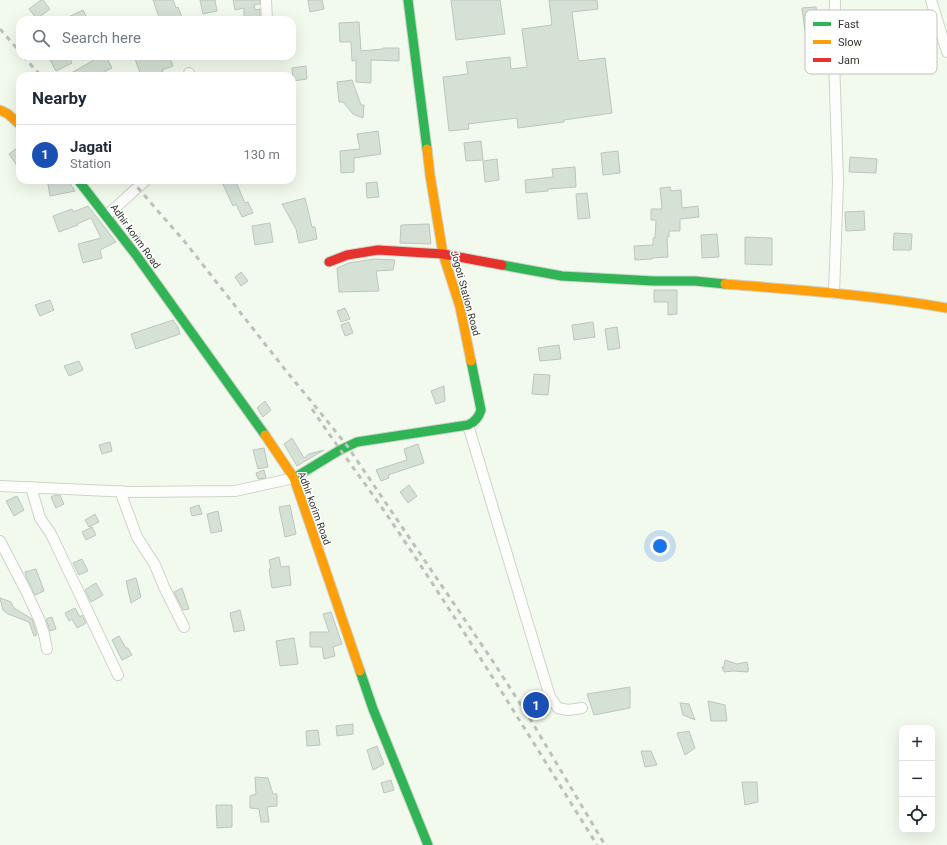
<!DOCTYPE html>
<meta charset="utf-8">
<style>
:root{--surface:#fff;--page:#f6f6f7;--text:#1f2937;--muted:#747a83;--line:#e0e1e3;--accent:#7c3aed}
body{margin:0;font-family:Roboto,sans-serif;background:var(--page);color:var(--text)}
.controls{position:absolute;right:12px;bottom:12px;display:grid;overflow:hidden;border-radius:8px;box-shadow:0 4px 16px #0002}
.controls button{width:36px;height:36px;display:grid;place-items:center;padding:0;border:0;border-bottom:1px solid var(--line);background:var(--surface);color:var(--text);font:20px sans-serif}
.you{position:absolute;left:660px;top:546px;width:14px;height:14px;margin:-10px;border:3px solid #fff;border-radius:50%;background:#1a73e8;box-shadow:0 0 0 6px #1a73e833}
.badge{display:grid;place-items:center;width:26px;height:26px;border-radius:50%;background:var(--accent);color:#fff;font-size:13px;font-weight:700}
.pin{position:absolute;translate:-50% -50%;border:2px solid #fff;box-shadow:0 1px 4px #0006}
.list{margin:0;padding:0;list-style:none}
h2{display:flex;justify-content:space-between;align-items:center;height:52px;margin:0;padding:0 16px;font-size:17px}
h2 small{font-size:13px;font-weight:400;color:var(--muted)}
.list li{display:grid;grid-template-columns:26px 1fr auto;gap:12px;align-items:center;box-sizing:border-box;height:60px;padding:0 16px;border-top:1px solid var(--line)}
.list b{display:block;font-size:15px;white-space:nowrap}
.list p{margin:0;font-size:13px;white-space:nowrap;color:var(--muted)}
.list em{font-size:13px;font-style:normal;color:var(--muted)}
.icon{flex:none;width:22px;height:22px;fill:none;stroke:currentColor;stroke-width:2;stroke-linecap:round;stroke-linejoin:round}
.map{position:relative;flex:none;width:947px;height:845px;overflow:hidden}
.search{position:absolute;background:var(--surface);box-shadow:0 4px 16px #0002;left:16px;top:16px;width:280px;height:44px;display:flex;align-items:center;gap:10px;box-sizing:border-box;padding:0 14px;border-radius:12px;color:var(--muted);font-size:15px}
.panel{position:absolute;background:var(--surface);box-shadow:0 4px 16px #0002;left:16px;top:72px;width:280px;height:112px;border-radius:12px}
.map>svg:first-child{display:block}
</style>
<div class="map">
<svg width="947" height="845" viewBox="0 0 947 845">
<rect width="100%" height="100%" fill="#f2f9ed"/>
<g fill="#d6e1d6" stroke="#bdc6bd">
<path d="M41,0H43L50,9L37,19L29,9Z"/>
<path d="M153,0H173L176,8L178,7L183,20H160Z"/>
<path d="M200,0H215L217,11L203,14Z"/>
<path d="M233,0H260V4L254,5L255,10L260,9V20H244V8L235,10Z"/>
<path d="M308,0H322L324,9L310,12Z"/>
<path d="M451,0H500L505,34L456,40Z"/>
<path d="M549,0H597L598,9L572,12L578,58L579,61L605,58L612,113L564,120V122L518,128L517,118L468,124L469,129L449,131L443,77L468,74L466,62L510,57L511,69L527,67L522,29L552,25Z"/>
<path d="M816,7L818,29L805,31L802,8Z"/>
<path d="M83,10L88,20H62Z"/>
<path d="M359,22L361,51L383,49V48H399V61L371,60V83L356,82V60L352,61L351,42H340L339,23Z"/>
<path d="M48,56H69L72,63L56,71Z"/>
<path d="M92,56H106L112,68L96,76H66L94,60Z"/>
<path d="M134,56H169L173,66L162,70L166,76H141Z"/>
<path d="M306,66L307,79L293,81L292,68Z"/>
<path d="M352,80L361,105H364L363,118L353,114L343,102H339L337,82Z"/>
<path d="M378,131L381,154L354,158V172L341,173L340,151L360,149L357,134Z"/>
<path d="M481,141L483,160L466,161L464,143Z"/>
<path d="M20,146V170L9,154Z"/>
<path d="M618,151L620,173L603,175L601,153Z"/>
<path d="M850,157L877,159L876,173L849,172Z"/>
<path d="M497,159L499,180L485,182L483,161Z"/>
<path d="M575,167L576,187L548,189V191L526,193L525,180L553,177L552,169Z"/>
<path d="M66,180H70L71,185L75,191L50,196L48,184Z"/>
<path d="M221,180H235L245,203L248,202L253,213L242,217L236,204L233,206Z"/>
<path d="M377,182L379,197L367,198L366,183Z"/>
<path d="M670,187L671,191L681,190L682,208L698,206L699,217L680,219V231H669V237L667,236L668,257L652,258V259L635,260L634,246L653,245V238H655L656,220H651V209H662L660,188Z"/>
<path d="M587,193L590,218L578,219L576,194Z"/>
<path d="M305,198L312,227H315L317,239L299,243L296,229L282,204Z"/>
<path d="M88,206L116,242L100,250L102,258L83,263L78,244L101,238L91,218L77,224L78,225L59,232L53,216L72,209L73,212Z"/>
<path d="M864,211L865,230L846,231L845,212Z"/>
<path d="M270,223L273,242L255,245L252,226Z"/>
<path d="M429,224L431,244L400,243L401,225Z"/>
<path d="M894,233L912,234L911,250H893Z"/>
<path d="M717,234L719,257L702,258L701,235Z"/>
<path d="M745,237L772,238V265L745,264Z"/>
<path d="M374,259L395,260L393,270L376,271L379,291L339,292L337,268L349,263Z"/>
<path d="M241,272L248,281L241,286L235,277Z"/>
<path d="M654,290H677V314L668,315V302H654Z"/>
<path d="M50,300L54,310L40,316L35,305Z"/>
<path d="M345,308L350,319L341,322L337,311Z"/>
<path d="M173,320L178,327L180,334L136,349L131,334Z"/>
<path d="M349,322L353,333L345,336L341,325Z"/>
<path d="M593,322L595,337L574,340L572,325Z"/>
<path d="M617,327L620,348L608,350L605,329Z"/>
<path d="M559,345L561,359L540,361L538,348Z"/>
<path d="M79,361L83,370L69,376L64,366Z"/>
<path d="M534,374L550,375L548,395L532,394Z"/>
<path d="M444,386L445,401L436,404L431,391Z"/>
<path d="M265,401L271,410L263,417L257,408Z"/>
<path d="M292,438L304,458L309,454L324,450L297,466L284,444Z"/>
<path d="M110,442L112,451L102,454L99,445Z"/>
<path d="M418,444L424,463L388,475L389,478L381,481L376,470L407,460L404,449Z"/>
<path d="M264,448L268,467L258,469L253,450Z"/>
<path d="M264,470L266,478L258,479L256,473Z"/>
<path d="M409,485L417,496L408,503L400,492Z"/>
<path d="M55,495H60L64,504L56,508L51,497Z"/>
<path d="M17,496L24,510L14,516L6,501Z"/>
<path d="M199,505L202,514L192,516L190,508Z"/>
<path d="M290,505L296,534L285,537L279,507Z"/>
<path d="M218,511L222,531L211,533L207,514Z"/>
<path d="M95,514L99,522L89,527L85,520Z"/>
<path d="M92,527L96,535L86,540L82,532Z"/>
<path d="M279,557L281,567L289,566L291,585L272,588L269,569H271L269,560Z"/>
<path d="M82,559L88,571L79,575L73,563Z"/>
<path d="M36,569L44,591L35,595L27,579L25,572Z"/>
<path d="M136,578L141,597L131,603L126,581Z"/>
<path d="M96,583L103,595L91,602L85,590Z"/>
<path d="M182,588L189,609L183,610L174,592Z"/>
<path d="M0,598L11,602L14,608L32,619L37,635L34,636L29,622L8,614L3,610Z"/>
<path d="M75,608L80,617L82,615L86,623L77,628L72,619L69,621L65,613Z"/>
<path d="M240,610L245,630L234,632L230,613Z"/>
<path d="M331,612L342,644L333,647L335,656L324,659L322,647H310V632H329L323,614Z"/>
<path d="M52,617L56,629L50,631L46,619Z"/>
<path d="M119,636L126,648H128L132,655L122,660L112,640Z"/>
<path d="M294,638L298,664L280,666L276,641Z"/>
<path d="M725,660L737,664L747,662L748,668L749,669H748V672L733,671L724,672V670H723L722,667H724Z"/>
<path d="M630,687V708L594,715L587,694Z"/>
<path d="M708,701L725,705L727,721H711Z"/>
<path d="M680,703L689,704L695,720L683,715Z"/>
<path d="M353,724V734L337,736L336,726Z"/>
<path d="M318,730L320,745L307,746L306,731Z"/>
<path d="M689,731L695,748L685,755L677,733Z"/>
<path d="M377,746L384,764L373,770L367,750Z"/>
<path d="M641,751H651L657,765L645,767Z"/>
<path d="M255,777L268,778L273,794H277V806L267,807L269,822H261L259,809L250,808V796L256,794Z"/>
<path d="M391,780L394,790L384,793L381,783Z"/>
<path d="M742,782H757L758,802L745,805Z"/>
<path d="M216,805H232V827L217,828Z"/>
</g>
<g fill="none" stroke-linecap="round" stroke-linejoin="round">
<g stroke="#ced4c9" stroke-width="12">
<g id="street">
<path d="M266,0L267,20"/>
<path d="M931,0L947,52"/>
<path d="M189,73L190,76"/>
<path d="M107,215L146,180"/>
<path d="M834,293L838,182L834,58L835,0"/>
<path d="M468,425L550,697L558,708L568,710L582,708"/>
<path d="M0,486L131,492L235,491L294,478"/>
<path d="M31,487L40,518L51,534L118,675"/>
<path d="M120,491L137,537L155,565L164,587L184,627"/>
<path d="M0,541L26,591L39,619L44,634L47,649"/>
</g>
</g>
<g stroke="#ced4c9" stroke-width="11">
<g id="fast">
<path d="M408,0L427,149"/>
<path d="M78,180L136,255L265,435"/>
<path d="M502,265L562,276L654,281H695L725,284"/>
<path d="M294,478L340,450L357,442L468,425C475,422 479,417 481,410L471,361"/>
<path d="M360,671L373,709L428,845"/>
</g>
</g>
<g stroke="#ced4c9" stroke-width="11">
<g id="slow">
<path d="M0,110L8,114L20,125"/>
<path d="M427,149L430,175L443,254L460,307L471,361"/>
<path d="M725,284C799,290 874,295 947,308"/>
<path d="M265,435L294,478L360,671"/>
</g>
</g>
<g stroke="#ced4c9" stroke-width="11">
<path id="jam" d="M329,262L347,255L378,250L443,254L502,265"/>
</g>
<use href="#street" stroke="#fdfefc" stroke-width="10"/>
<use href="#fast" stroke="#30b455" stroke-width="9"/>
<use href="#slow" stroke="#ff9f0a" stroke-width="9"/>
<use href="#jam" stroke="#e5322d" stroke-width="9"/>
<g stroke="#bec0bd" stroke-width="3" stroke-dasharray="5 5" stroke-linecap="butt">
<path d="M0,29L20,52"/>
<path d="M23,56L41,76"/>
<path d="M131,180L185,242L287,372L324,417L348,447L492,660L532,722L605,845"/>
<path d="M312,409C336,445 362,479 387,515C460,623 528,734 597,845"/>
</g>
</g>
<g text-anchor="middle" stroke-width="3" stroke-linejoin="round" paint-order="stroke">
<g font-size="10" fill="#2e3529" stroke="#fff">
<text transform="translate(136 236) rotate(54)" y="4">Adhir korim Road</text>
<text transform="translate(466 293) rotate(75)" y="4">Jogoti Station Road</text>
<text transform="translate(315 508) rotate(70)" y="4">Adhir korim Road</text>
</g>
</g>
<rect x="805" y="10" width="132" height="64" rx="6" fill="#fff" stroke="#c0c2bf" stroke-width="1"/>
<rect x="813" y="22" width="18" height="4" fill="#30b455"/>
<rect x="813" y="40" width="18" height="4" fill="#ff9f0a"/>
<rect x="813" y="58" width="18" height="4" fill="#e5322d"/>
<g font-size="11" fill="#2e3529">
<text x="838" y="28">Fast</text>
<text x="838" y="46">Slow</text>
<text x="838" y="64">Jam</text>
</g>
</svg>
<div class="controls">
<button>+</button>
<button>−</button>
<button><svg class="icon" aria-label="locate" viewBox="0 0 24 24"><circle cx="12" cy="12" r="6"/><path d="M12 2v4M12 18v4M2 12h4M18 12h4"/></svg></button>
</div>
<div class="you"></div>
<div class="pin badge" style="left:536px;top:705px;background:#1a4fb4">1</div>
<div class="search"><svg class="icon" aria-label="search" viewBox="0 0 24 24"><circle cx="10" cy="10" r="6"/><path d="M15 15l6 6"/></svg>Search here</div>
<section class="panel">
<h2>Nearby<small></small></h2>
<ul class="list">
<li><span class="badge" style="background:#1a4fb4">1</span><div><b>Jagati</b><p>Station</p></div><em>130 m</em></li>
</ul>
</section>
</div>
